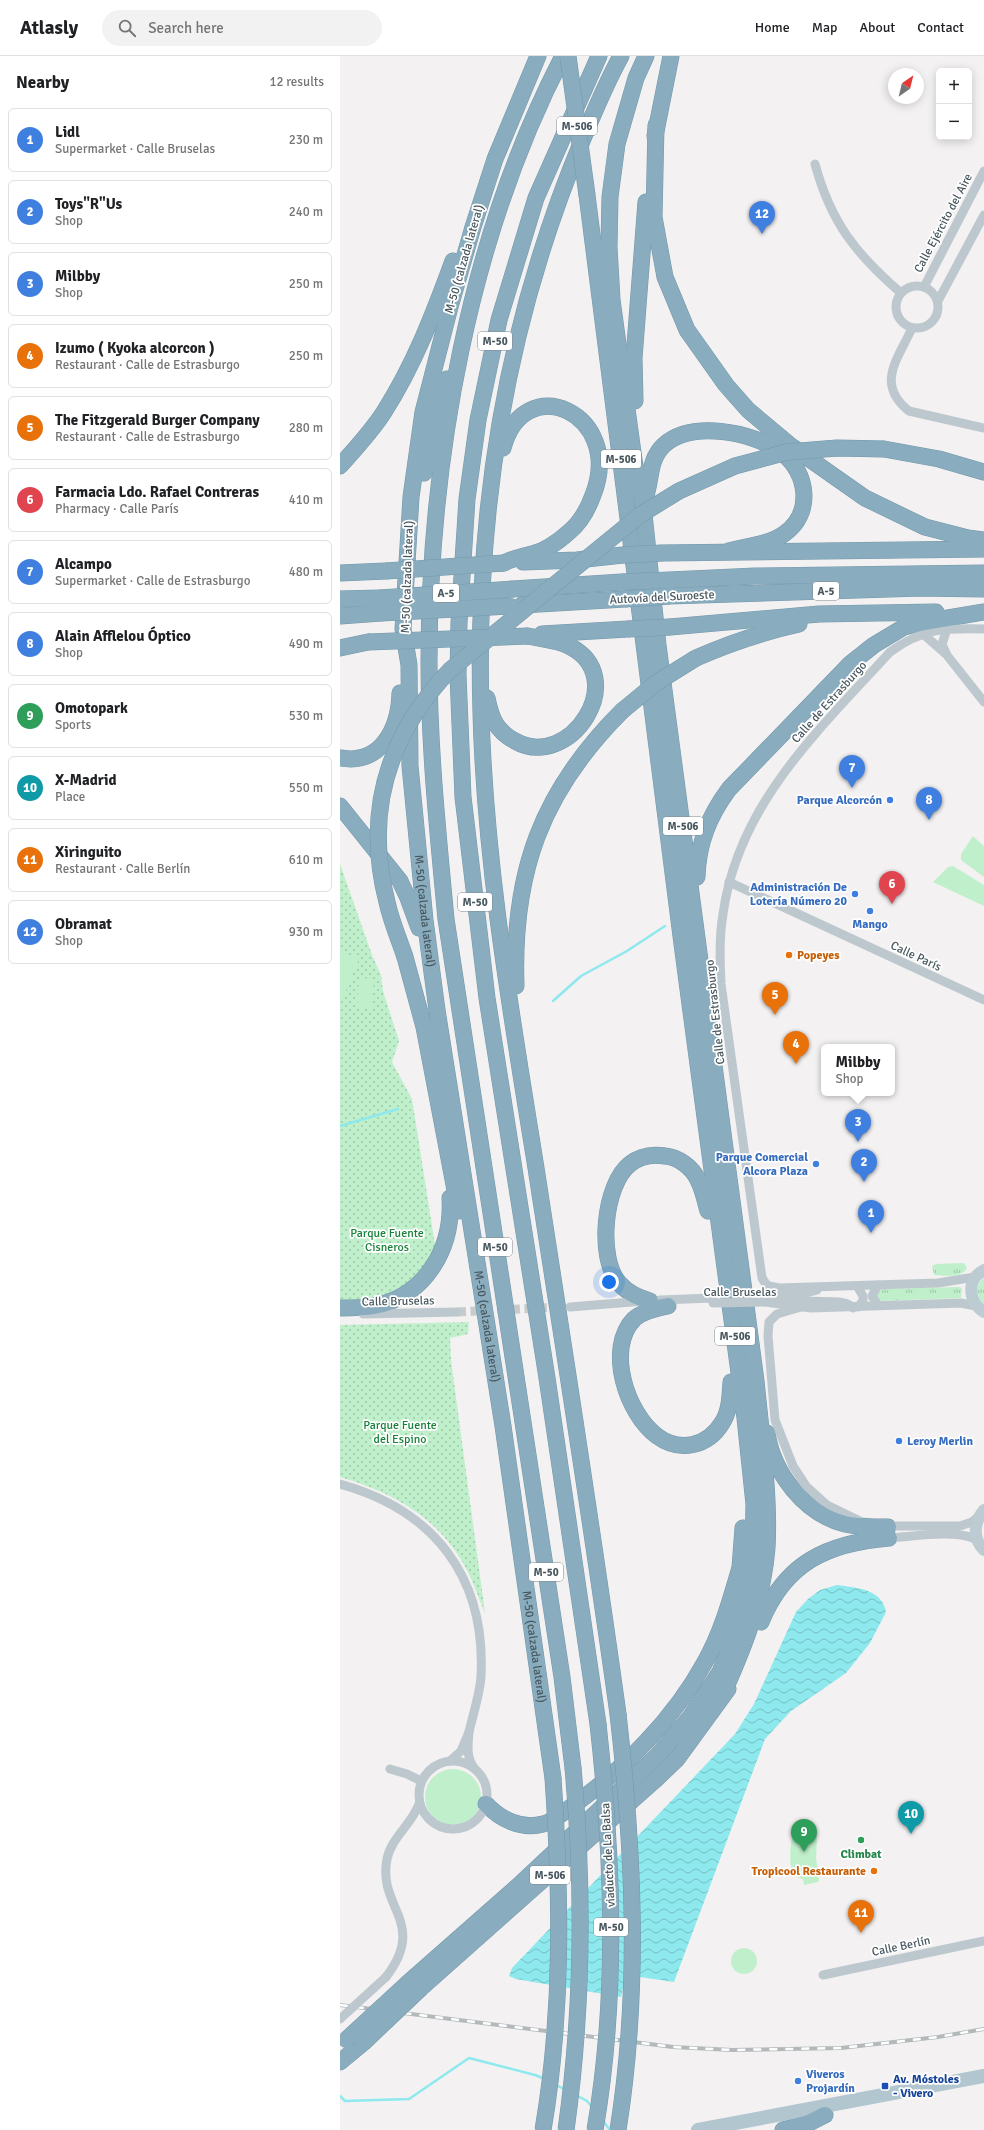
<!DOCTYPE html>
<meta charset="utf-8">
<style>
:root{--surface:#fff;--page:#f2f2f2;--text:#202124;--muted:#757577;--line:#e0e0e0;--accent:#d93025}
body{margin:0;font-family:Signika,sans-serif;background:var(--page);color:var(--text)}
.controls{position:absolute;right:12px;top:12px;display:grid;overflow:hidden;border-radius:6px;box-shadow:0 2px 10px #0003}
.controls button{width:36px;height:36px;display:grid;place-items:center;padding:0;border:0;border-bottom:1px solid var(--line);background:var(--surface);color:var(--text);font:20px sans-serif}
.compass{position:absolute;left:548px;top:12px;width:36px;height:36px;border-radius:50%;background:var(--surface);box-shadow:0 2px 10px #0003;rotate:35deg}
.you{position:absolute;left:269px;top:1226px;width:14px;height:14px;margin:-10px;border:3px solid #fff;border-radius:50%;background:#1a73e8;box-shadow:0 0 0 6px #1a73e833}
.badge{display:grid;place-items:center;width:26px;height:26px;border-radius:50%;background:var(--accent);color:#fff;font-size:13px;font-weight:700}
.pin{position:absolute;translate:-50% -33px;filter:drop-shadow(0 1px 2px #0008)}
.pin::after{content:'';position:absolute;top:21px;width:14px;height:12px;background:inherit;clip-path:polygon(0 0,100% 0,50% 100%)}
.popup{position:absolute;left:481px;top:988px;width:74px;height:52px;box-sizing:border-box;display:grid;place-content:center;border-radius:6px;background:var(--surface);filter:drop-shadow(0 1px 3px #0005);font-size:13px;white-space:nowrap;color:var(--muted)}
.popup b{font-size:15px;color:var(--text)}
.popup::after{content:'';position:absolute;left:50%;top:100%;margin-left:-8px;border:8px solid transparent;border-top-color:var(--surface)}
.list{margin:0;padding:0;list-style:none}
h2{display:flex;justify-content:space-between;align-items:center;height:52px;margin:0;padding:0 16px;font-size:17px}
h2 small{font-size:13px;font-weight:400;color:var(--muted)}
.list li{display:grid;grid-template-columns:26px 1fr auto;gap:12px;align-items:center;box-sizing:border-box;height:64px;margin:0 8px 8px;padding:0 8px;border:1px solid var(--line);border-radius:6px}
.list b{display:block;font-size:15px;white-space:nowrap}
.list p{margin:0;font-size:13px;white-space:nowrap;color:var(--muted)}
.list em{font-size:13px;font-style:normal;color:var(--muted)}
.icon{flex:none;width:22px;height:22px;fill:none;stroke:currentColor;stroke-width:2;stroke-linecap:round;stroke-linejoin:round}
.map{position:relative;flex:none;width:644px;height:2074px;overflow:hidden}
header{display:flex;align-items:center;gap:24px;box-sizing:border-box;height:56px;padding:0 20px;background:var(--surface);border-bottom:1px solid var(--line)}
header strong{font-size:19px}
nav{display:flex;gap:22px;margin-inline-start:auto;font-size:14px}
.search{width:280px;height:36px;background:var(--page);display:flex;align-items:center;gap:10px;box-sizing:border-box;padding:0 14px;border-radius:22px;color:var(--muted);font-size:15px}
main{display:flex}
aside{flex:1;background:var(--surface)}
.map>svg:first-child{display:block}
</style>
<header>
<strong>Atlasly</strong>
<div class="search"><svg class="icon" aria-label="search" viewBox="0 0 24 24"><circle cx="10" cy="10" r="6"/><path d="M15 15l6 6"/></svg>Search here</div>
<nav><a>Home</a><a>Map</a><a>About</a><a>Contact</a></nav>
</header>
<main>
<aside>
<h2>Nearby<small>12 results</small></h2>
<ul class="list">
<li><span class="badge" style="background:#3f7fe0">1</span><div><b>Lidl</b><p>Supermarket · Calle Bruselas</p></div><em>230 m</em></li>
<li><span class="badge" style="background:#3f7fe0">2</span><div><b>Toys&quot;R&quot;Us</b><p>Shop</p></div><em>240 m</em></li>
<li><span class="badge" style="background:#3f7fe0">3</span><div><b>Milbby</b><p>Shop</p></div><em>250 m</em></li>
<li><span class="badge" style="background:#e8710a">4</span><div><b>Izumo ( Kyoka alcorcon )</b><p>Restaurant · Calle de Estrasburgo</p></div><em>250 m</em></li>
<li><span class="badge" style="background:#e8710a">5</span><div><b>The Fitzgerald Burger Company</b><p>Restaurant · Calle de Estrasburgo</p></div><em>280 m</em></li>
<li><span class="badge" style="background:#e0444e">6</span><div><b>Farmacia Ldo. Rafael Contreras</b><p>Pharmacy · Calle París</p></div><em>410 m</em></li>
<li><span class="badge" style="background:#3f7fe0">7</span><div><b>Alcampo</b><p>Supermarket · Calle de Estrasburgo</p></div><em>480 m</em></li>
<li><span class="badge" style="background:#3f7fe0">8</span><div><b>Alain Afflelou Óptico</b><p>Shop</p></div><em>490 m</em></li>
<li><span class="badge" style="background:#2e9e5b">9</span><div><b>Omotopark</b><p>Sports</p></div><em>530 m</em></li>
<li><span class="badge" style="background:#0f9aa8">10</span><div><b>X-Madrid</b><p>Place</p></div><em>550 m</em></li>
<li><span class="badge" style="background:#e8710a">11</span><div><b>Xiringuito</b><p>Restaurant · Calle Berlín</p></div><em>610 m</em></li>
<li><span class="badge" style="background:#3f7fe0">12</span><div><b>Obramat</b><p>Shop</p></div><em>930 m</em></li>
</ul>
</aside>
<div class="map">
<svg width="644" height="2074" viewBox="0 0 644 2074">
<defs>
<pattern id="grass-tufts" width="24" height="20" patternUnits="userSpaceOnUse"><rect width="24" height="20" fill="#c0f0cb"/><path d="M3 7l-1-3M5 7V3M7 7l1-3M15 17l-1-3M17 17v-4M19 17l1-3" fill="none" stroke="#9ec5a8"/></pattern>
<pattern id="park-dots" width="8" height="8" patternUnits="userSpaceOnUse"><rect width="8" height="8" fill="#c0f0cb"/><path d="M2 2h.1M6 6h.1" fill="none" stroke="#9ec5a8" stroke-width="1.8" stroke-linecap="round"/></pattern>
<pattern id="water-waves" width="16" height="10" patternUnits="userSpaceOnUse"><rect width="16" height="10" fill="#8de9ed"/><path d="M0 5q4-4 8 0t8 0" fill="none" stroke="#75c0c3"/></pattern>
</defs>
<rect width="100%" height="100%" fill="#f3f1f1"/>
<g fill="url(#grass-tufts)">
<path d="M624,1207L627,1212C622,1222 604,1220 594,1219L592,1210L596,1208Z"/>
<path d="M644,1221V1249C636,1240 634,1230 644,1221Z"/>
<path d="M620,1231L622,1233L621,1242L541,1245L537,1243L536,1239L542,1233Z"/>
</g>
<g fill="url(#park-dots)">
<path d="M0,808L32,899L41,919L43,935L59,985L52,1006L72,1043L95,1189C90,1231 35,1246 0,1246Z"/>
<path d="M129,1266L128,1278L110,1282L111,1304L145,1557C138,1541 133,1524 124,1509C97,1460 51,1436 0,1421V1269Z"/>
</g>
<g fill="#c0f0cb">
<path d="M633,780L644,790V821L621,804V798Z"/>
<path d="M613,810L644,829V850L593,826L608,811Z"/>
<path d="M0,895L19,903L1,946H0Z"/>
<path d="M19,922L34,923L32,952L17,951Z"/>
<circle cx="113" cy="1741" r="28"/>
<path d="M472,1773L477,1782L476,1802L479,1824L478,1826L464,1829L463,1823C445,1821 451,1791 452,1779L455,1776Z"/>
<circle cx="404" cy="1905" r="13"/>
</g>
<path fill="url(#water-waves)" d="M497,1529C518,1532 542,1533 546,1556L530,1587L506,1617L451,1655L425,1683L334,1926L286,1919L281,1941L176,1923L169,1920L172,1912L395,1678L414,1648L456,1556L468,1543L480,1534Z"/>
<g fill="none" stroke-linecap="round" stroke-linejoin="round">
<g stroke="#8de9ed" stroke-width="2.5">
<path d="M213,945L241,920L287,895L325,870"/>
<path d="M0,1070L58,1053"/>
<path d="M216,2029L226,2034"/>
<path d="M236,2039L247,2045L252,2051"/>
<path d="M0,2040L5,2045L69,2043L129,2002L195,2019L205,2023"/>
<path d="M263,2065L270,2074"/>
</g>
<path stroke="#c8cbcc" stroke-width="9" stroke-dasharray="9 4.5" stroke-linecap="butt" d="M117,1256L221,1251"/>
<g stroke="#7498ab" stroke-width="17">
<g id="highway">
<path id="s1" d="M198,0L155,103L133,171L110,251L83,356L71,441L63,573L69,609L70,710L85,864L97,954L163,1370L213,1722"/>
<path d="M223,0C129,181 89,404 89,606C89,692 98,778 106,863L222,1621L233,1712"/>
<path d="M306,0L296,22L277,88L270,141L269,191L272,244L294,404L303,449L318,589L416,1325C421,1377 430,1440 427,1492C423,1544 403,1594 381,1642"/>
<path d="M316,69L314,161L325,221L347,274L386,329L408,354L451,390L525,442L585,471L628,482L644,484"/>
<path d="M315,80L331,0"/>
<path d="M295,345L294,302L306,146"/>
<path d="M163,392C184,312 285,358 253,439C248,453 240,467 229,476C219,485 205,495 192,498C182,501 173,502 164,507"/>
<path d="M544,393L599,403L644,416"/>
<path d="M0,410C15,393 32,375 44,356C74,309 94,257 113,205"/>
<path d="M84,417L107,323"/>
<path d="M305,442C312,424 308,404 324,389C352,364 413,376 441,396C469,417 473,458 444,478C428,489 406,490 389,495"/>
<path d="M322,497L644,493"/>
<path d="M183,506L237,504L283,499"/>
<path d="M0,517L46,515"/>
<path d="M330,524L415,520L644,517"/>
<path d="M173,533L282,526"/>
<path d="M329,540L581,532L644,533"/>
<path d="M0,543L40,542"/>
<path d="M182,549L285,543"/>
<path d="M0,560L41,557"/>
<path d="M330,571L479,558L596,556"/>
<path d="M202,578L288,573"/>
<path d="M0,592L28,586"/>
<path d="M356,602C390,587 423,576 459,568"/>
<path d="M147,642C151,662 156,675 175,685C230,716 292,621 229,590C217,584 201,583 188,580"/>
<path d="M0,702C41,709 59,673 60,637"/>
<path d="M0,750L60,825L68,842L79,872"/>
<path d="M357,821C358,787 369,760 389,733L510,608L534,589L564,571L584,566L644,556"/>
<path d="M65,901L84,971L119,1155"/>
<path d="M176,930C172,817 201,736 282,655"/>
<path d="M310,1245C297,1241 288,1237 279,1227C257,1202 264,1128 290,1108C300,1100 313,1098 325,1100C338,1101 352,1111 358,1124C363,1133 365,1145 368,1155"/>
<path d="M328,1250C317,1252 303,1255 294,1263C265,1293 287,1358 317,1380C340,1397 368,1390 382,1367C390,1355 390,1340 391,1326"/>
<path d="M0,1252C11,1252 23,1252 34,1250C86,1240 113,1192 110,1142"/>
<path d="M427,1377C433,1417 465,1458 505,1468C519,1471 534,1471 548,1471"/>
<path d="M399,1525L403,1472"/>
<path d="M421,1566C445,1507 487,1487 549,1482"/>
<path d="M278,1658C253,1476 224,1294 196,1112C172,962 145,810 141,657C135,457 165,270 242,85C254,56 266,27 281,0"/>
<path d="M258,1668L207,1322L147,942L123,741L118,619L119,567L127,443L138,364L159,264L196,142L259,0"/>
<path d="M146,1748C160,1763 181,1774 203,1768C213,1766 222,1757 231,1751C284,1713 334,1663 365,1606C381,1578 390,1546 399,1515"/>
<path d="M68,1927L177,1831L317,1700L351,1660L380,1616L395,1579L407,1539L413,1501L414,1448L405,1362L342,888L247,139"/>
<path d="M81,1932L314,1725L337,1703L388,1633"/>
<path d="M0,2006L23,1987"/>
<path d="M443,2074L469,2067L485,2059"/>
</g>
</g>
<g stroke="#bdc8ce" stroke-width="9">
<path d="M475,108C491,167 516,198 561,237"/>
<circle cx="577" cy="251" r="21"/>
<path d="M584,231L644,115"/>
<path d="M598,245L644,159"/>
<path d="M572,272C558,303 535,328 569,355L644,372"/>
<path d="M582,577L606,598L644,646"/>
<path d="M606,597L602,588L607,573"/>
<path d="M389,826L644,944"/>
<path d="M538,1229L532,1240L538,1249"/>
<path d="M429,1230L439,1232L598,1227L635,1221"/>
<path d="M517,1230L523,1240V1245L518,1251"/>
<path d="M424,1240L459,1239L477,1234"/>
<path d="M320,1244L373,1242"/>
<path d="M425,1246L471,1252L621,1247L636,1250"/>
<path d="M230,1251L304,1245"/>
<path d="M461,1251L437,1258L429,1266L428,1280L435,1364L453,1410L466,1430L487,1449L518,1464"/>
<path d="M513,1252C502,1236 443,1260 422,1222L381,928C380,905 379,882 383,858C398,748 479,674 550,596C583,572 604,572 644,573"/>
<path d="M23,1258L117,1256"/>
<path d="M0,1428C94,1454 146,1521 141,1620C140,1638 133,1658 129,1676"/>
<path d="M544,1470H620L632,1466L638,1461"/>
<path d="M549,1482C571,1481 620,1472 638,1485"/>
<circle cx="113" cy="1739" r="34"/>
<path d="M110,1705L121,1695L129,1676C128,1689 126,1701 134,1712"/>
<path d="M50,1713L67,1718L81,1725"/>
<path d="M483,1919L644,1885"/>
<path d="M46,1921C88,1866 37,1852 47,1803C51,1782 72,1768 79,1748"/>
</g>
<g stroke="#bdcbd2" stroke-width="12">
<path d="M644,1214C626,1223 628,1246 644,1256"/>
<path d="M644,1454C634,1466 632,1482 644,1494"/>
</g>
<path stroke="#b1c6cf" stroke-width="14" d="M358,2074L644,2020"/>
<use href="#highway" stroke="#89adbf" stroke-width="16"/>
<g stroke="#b3b8bb" stroke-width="4">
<path id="rail" d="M0,1949L333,1991L392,1994L501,1992L598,1981L644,1973"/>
</g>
<use href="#rail" stroke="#fff" stroke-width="2.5" stroke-dasharray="8" stroke-linecap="butt"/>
<g stroke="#7498ab" stroke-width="17" stroke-linecap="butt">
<g id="highway-bridge">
<path d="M228,0L247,139"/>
<path d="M283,499L322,497"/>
<path d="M46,515L164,507"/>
<path d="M282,526L330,524"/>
<path d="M40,542L173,533"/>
<path d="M285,543L329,540"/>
<path d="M41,557L171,550"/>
<path d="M288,573L330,571"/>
<path d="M28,586L188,580"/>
<path d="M282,655L316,627L356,602"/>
<path d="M65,901C59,883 51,865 47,846C24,757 47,680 110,614L300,459L339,435L395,410L447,396L497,392L544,393"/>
<path d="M6,1984L68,1927"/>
<path d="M23,1987L81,1932"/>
<path d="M203,2074C223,1957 221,1840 213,1722"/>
<path d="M226,2074C243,1953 244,1833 233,1712"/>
<path d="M255,2074C278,1939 273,1803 258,1668"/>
<path d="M278,2074C300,1936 294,1797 278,1658"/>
</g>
</g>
<g stroke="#bdc8ce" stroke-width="9">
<path d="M373,1247L425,1246"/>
<path d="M0,1963L46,1921"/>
</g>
<use href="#highway-bridge" stroke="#89adbf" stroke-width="16"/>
</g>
<g fill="#3f7fe0" stroke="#fff" stroke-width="1.5">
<circle cx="550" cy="744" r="4"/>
<circle cx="515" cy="838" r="4"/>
<circle cx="530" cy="855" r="4"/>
<circle cx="476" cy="1108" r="4"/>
<circle cx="559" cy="1385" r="4"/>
<circle cx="458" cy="2025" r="4"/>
</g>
<g fill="#e8710a" stroke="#fff" stroke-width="1.5">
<circle cx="449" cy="899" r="4"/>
<circle cx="534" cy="1815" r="4"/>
</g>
<circle fill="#2e9e5b" stroke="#fff" stroke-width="1.5" cx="521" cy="1784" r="4"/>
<rect fill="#1a4fb4" stroke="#fff" stroke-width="1.5" x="541" y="2026" width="8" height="8" rx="2"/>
<g text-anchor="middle" stroke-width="3.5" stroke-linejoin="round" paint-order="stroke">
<g fill="#fff" stroke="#808a8f" stroke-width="1">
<rect x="217" y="61" width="40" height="18" rx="3"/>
<rect x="138" y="276" width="34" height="18" rx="3"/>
<rect x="261" y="394" width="40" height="18" rx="3"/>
<rect x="473" y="526" width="26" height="18" rx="3"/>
<rect x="93" y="528" width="26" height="18" rx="3"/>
<rect x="323" y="761" width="40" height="18" rx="3"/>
<rect x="118" y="837" width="34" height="18" rx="3"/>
<rect x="138" y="1182" width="34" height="18" rx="3"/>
<rect x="375" y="1271" width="40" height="18" rx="3"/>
<rect x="189" y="1507" width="34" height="18" rx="3"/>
<rect x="190" y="1810" width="40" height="18" rx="3"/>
<rect x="254" y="1862" width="34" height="18" rx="3"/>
</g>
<g font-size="11" font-weight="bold" fill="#49585f">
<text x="237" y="74">M-506</text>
<text x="155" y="289">M-50</text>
<text x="281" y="407">M-506</text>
<text x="486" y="539">A-5</text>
<text x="106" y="541">A-5</text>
<text x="343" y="774">M-506</text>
<text x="135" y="850">M-50</text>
<text x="155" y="1195">M-50</text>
<text x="395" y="1284">M-506</text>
<text x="206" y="1520">M-50</text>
<text x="210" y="1823">M-506</text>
<text x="271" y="1875">M-50</text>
</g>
<g font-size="12" fill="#49585f" stroke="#fff">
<text transform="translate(603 167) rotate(-62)" y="4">Calle Ejército del Aire</text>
<text transform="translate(124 203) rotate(-74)" y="4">M-50 (calzada lateral)</text>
<text transform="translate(67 521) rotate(-88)" y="4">M-50 (calzada lateral)</text>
<text transform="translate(322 541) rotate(-3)" y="4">Autovía del Suroeste</text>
<text transform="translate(489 646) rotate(-48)" y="4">Calle de Estrasburgo</text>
<text dy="4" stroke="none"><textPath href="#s1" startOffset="876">M-50 (calzada lateral)</textPath></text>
<text transform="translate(576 900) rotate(25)" y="4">Calle París</text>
<text transform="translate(375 956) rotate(-96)" y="4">Calle de Estrasburgo</text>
<text x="400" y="1240">Calle Bruselas</text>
<text transform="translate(58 1245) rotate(-1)" y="4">Calle Bruselas</text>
<text dy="4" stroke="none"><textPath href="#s1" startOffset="1296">M-50 (calzada lateral)</textPath></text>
<text dy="4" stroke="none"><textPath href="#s1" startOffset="1620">M-50 (calzada lateral)</textPath></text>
<text transform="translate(268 1799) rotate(-93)" y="4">viaducto de La Balsa</text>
<text transform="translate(561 1890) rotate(-12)" y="4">Calle Berlín</text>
</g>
<g font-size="12" font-weight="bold" fill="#366cbe" stroke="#fff" text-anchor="end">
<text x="542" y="748">Parque Alcorcón</text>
<text x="507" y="835">Administración De<tspan x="507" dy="14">Lotería Número 20</tspan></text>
<text x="530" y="872" text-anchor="middle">Mango</text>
<text x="468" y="1105">Parque Comercial<tspan x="468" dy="14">Alcora Plaza</tspan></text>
<text x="567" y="1389" text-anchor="start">Leroy Merlin</text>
<text x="466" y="2022" text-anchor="start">Viveros<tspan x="466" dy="14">Projardín</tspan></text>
</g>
<g font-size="12" font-weight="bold" fill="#c56008" stroke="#fff" text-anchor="start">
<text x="457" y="903">Popeyes</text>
<text x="526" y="1819" text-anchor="end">Tropicool Restaurante</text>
</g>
<g font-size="12" fill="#17823a" stroke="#fff">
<text x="47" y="1181">Parque Fuente<tspan x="47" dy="14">Cisneros</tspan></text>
<text x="60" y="1373">Parque Fuente<tspan x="60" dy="14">del Espino</tspan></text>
</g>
<g font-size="12" font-weight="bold" fill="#27864d" stroke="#fff">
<text x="521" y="1802">Climbat</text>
</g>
<g font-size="12" font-weight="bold" fill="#164399" stroke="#fff" text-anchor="start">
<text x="553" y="2027">Av. Móstoles<tspan x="553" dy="14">- Vivero</tspan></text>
</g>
</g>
</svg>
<div class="controls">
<button>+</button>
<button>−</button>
</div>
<svg class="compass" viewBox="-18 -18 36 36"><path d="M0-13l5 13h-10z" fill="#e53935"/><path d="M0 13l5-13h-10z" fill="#757577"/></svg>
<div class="you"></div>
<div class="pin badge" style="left:531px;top:1177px;background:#3f7fe0">1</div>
<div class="pin badge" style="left:524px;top:1126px;background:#3f7fe0">2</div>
<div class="pin badge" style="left:518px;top:1086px;background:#3f7fe0">3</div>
<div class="popup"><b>Milbby</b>Shop</div>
<div class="pin badge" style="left:456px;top:1008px;background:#e8710a">4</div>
<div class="pin badge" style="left:435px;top:959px;background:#e8710a">5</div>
<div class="pin badge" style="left:552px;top:848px;background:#e0444e">6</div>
<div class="pin badge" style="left:512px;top:732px;background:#3f7fe0">7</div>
<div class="pin badge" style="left:589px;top:764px;background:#3f7fe0">8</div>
<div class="pin badge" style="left:464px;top:1796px;background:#2e9e5b">9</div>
<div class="pin badge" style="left:571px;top:1778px;background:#0f9aa8">10</div>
<div class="pin badge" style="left:521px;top:1877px;background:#e8710a">11</div>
<div class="pin badge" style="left:422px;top:178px;background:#3f7fe0">12</div>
</div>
</main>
